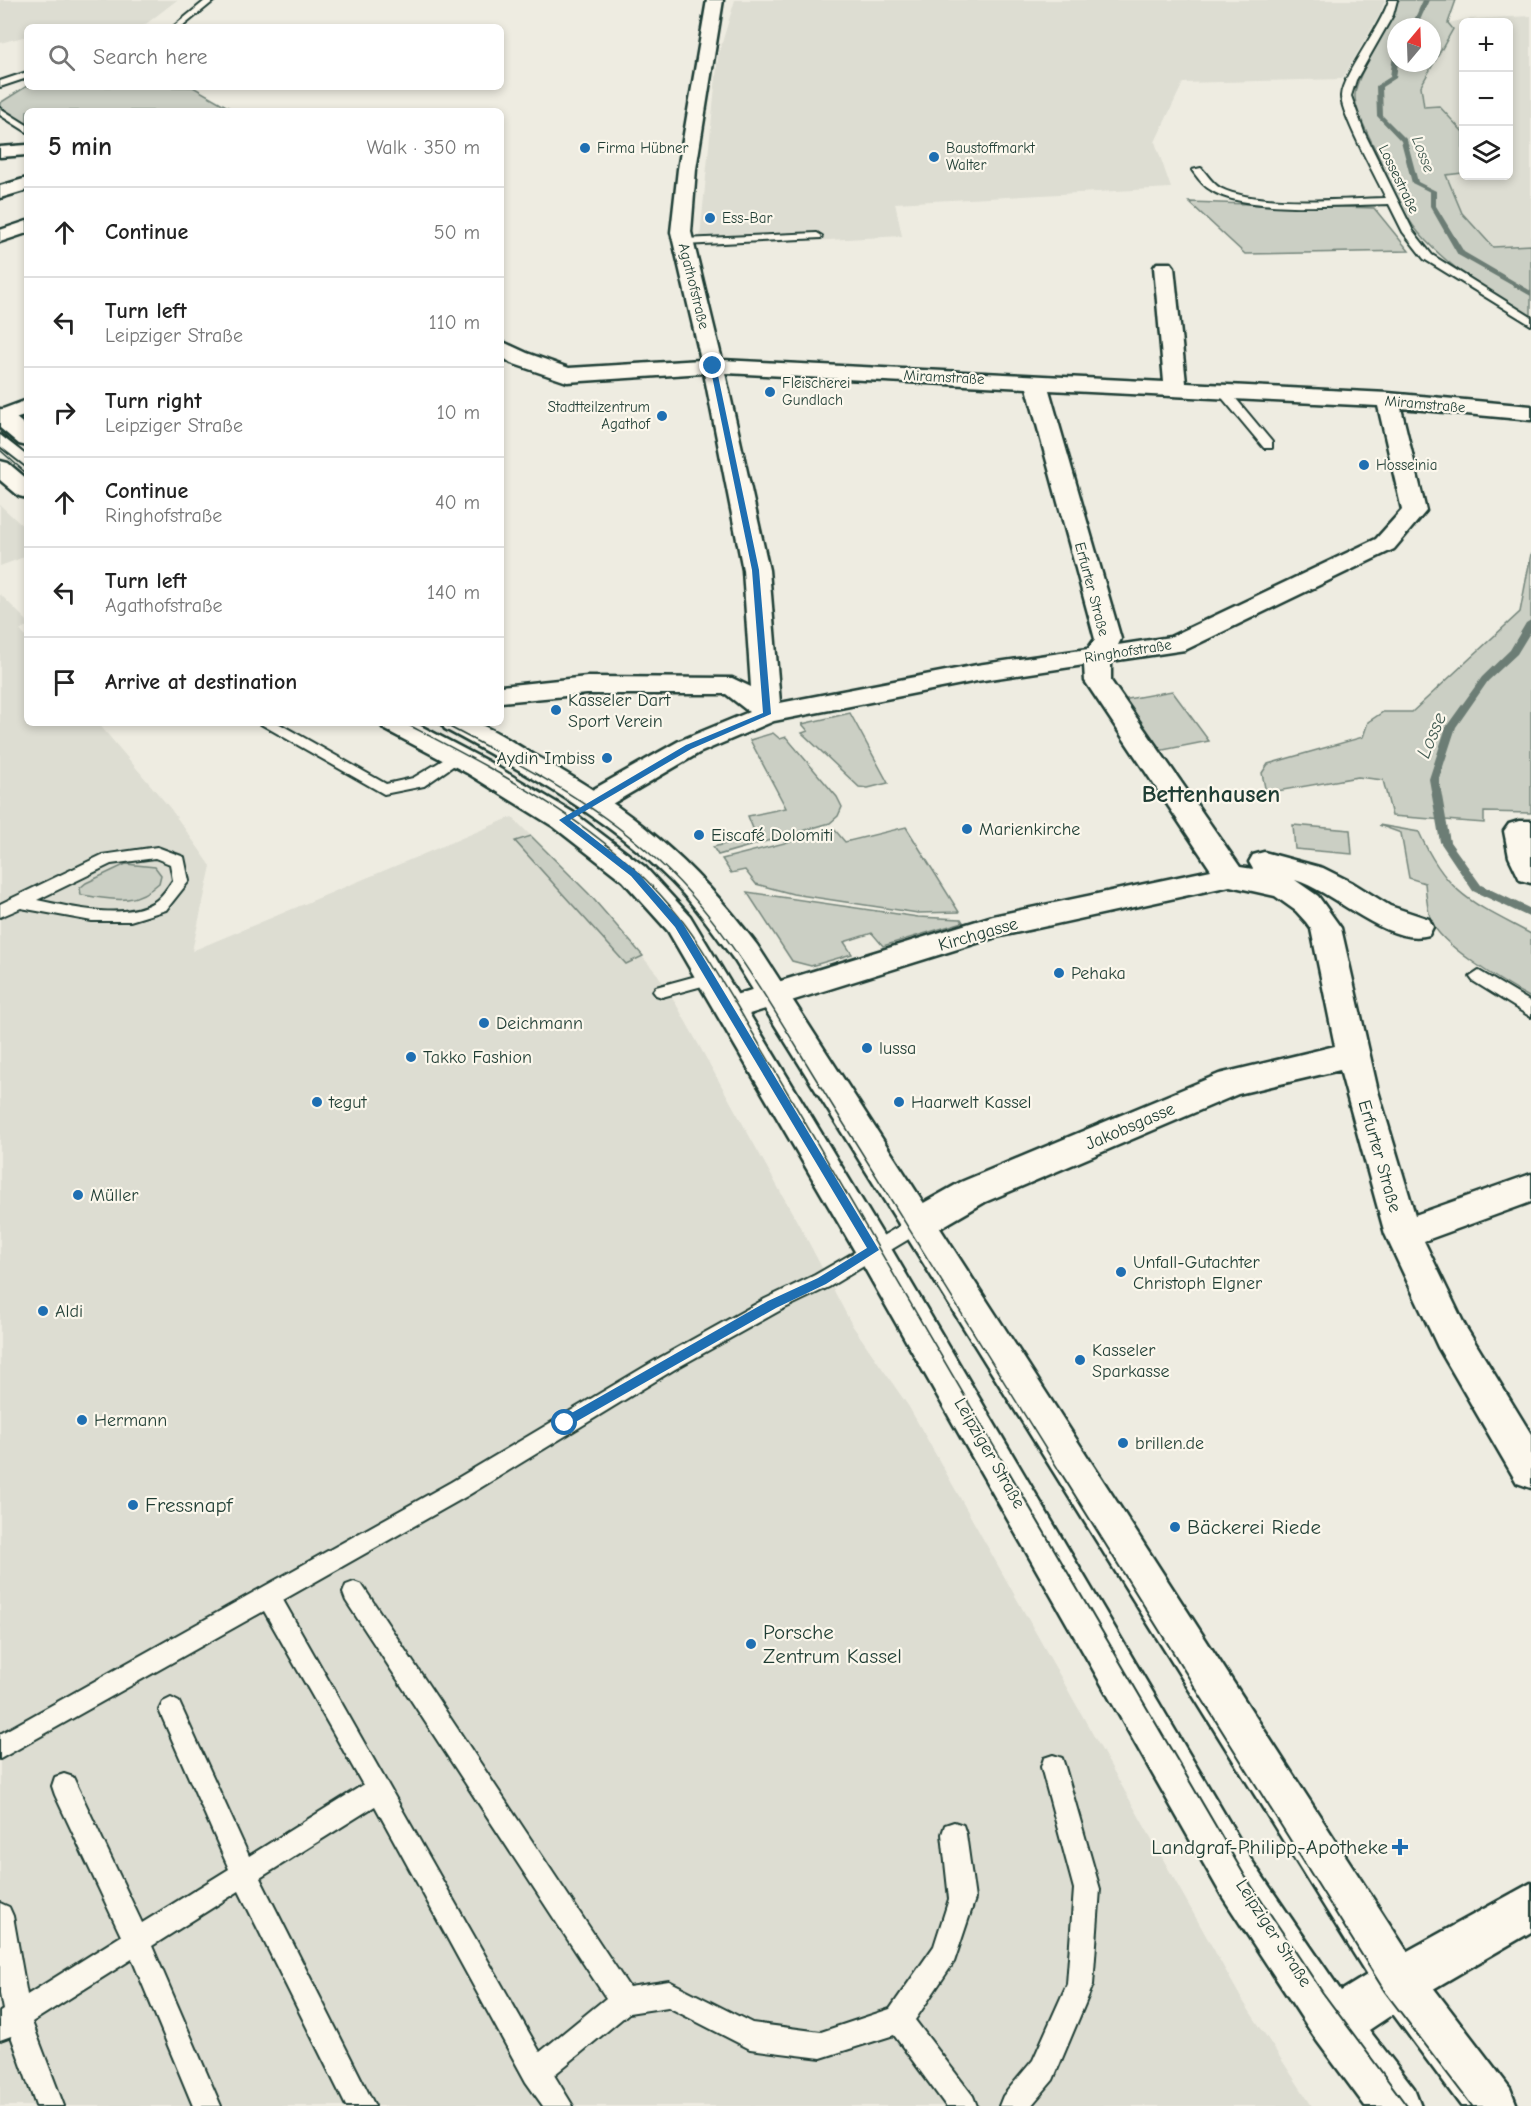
<!DOCTYPE html>
<meta charset="utf-8">
<style>
:root{--surface:#fff;--page:#f2f2f2;--text:#222;--muted:#767676;--line:#e0e0e0}
body{margin:0;font-family:"Comic Neue",sans-serif;background:var(--page);color:var(--text)}
.controls{position:absolute;right:18px;top:18px;display:grid;overflow:hidden;border-radius:9px;box-shadow:0 3px 9px #0003}
.controls button{width:54px;height:54px;display:grid;place-items:center;padding:0;border:0;border-bottom:2px solid var(--line);background:var(--surface);color:var(--text);font:30px sans-serif}
.compass{position:absolute;left:1387px;top:18px;width:54px;height:54px;border-radius:50%;background:var(--surface);box-shadow:0 3px 9px #0003;rotate:19deg}
.stop{position:absolute;width:18px;height:18px;margin:-14px;border:4px solid #1f6fb2;border-radius:50%;background:#fff}
.stop.end{background:#1f6fb2;border-color:#fff;box-shadow:0 2px 6px #0008}
.list{margin:0;padding:0;list-style:none}
h2{display:flex;justify-content:space-between;align-items:center;height:78px;margin:0;padding:0 24px;font-size:26px}
h2 small{font-size:20px;font-weight:400;color:var(--muted)}
.list li{display:grid;grid-template-columns:39px 1fr auto;gap:18px;align-items:center;box-sizing:border-box;height:90px;padding:0 24px;border-top:2px solid var(--line)}
.list b{display:block;font-size:22px;white-space:nowrap}
.list p{margin:0;font-size:20px;white-space:nowrap;color:var(--muted)}
.list em{font-size:20px;font-style:normal;color:var(--muted)}
.icon{flex:none;width:33px;height:33px;fill:none;stroke:currentColor;stroke-width:2;stroke-linecap:round;stroke-linejoin:round}
.map{position:relative;flex:none;width:1531px;height:2106px;overflow:hidden}
.search{position:absolute;background:var(--surface);box-shadow:0 3px 9px #0003;left:24px;top:24px;width:480px;height:66px;display:flex;align-items:center;gap:15px;box-sizing:border-box;padding:0 21px;border-radius:9px;color:var(--muted);font-size:22px}
.panel{position:absolute;background:var(--surface);box-shadow:0 3px 9px #0003;left:24px;top:108px;width:480px;height:618px;border-radius:9px}
.map>svg:first-child{display:block}
</style>
<div class="map">
<svg width="1531" height="2106" viewBox="0 0 1531 2106">
<rect width="100%" height="100%" fill="#eeece1"/>
<filter id="ink" filterUnits="userSpaceOnUse"><feTurbulence type="fractalNoise" baseFrequency=".0167" numOctaves="2"/><feDisplacementMap in="SourceGraphic" scale="12" xChannelSelector="R" yChannelSelector="G"/><feConvolveMatrix kernelMatrix="1 2 1 2 8 2 1 2 1" color-interpolation-filters="sRGB"/></filter>
<g filter="url(#ink)">
<g fill="#ddddd2">
<path d="M0,0H177L142,27H27V36L0,43Z"/>
<path d="M735,0H1385L1379,16L1342,79L1183,83L1155,142L1171,188L895,203L902,236L699,247L718,56Z"/>
<path d="M1531,16V245L1493,247L1462,213L1446,175L1508,176V22H1464L1463,132L1439,106L1424,107L1421,86L1453,30L1448,23L1467,19Z"/>
<path d="M0,505L27,530V556L0,566Z"/>
<path d="M0,594L27,621V626L20,630L27,639V723H98L170,808L211,866L192,951L512,817L589,894L658,975L676,1004L809,1243L852,1325L909,1407L1241,1998L1312,2106H0Z"/>
</g>
<g fill="#cbcfc4" stroke="#75867c" stroke-width="1.5" fill-rule="evenodd">
<path d="M1398,0H1456L1448,23L1453,29L1421,86L1424,107L1439,106L1463,132V173L1446,175L1462,213L1493,247L1531,245V317C1490,292 1449,269 1418,232C1399,209 1388,177 1376,151C1370,138 1354,109 1355,95C1356,72 1391,29 1398,0ZM1396,27H1432V63H1396Z"/>
<path d="M27,86L193,87L235,111H27V131L0,113V103Z"/>
<path d="M1189,202L1374,208L1409,251L1245,254Z"/>
<path d="M1531,554V813L1484,812V823L1392,816L1383,780L1358,777L1266,793L1262,773L1268,764L1363,737L1368,722L1383,712H1412L1520,612Z"/>
<path d="M1172,691L1209,741L1158,751L1122,700Z"/>
<path d="M850,713L888,783L868,788L859,787L802,733L808,731L802,724Z"/>
<path d="M773,733L780,739L786,737L837,797L842,807L838,816L830,823L718,855L713,847L756,836L748,816L786,808L750,740Z"/>
<path d="M1293,825L1350,830L1352,854L1295,849Z"/>
<path d="M1379,825L1419,832C1447,895 1473,903 1531,934V998C1507,985 1439,945 1431,920C1427,909 1426,895 1425,883L1409,878L1401,833Z"/>
<path d="M906,827L959,912L918,913L793,894L756,884L745,870L731,873L722,859L835,830L845,842Z"/>
<path d="M531,836L589,894L643,956L626,964L515,841Z"/>
<path d="M126,864L155,867L161,875L159,883C133,907 113,899 81,895L80,888L86,883Z"/>
<path d="M747,892L918,917L961,919L963,922L883,946L872,933L844,942L852,954L811,966L792,961Z"/>
</g>
<g fill="none" stroke-linecap="round" stroke-linejoin="round">
<g fill="#6c7d74" fill-rule="evenodd">
<path d="M1423,0H1429L1417,27H1411Z"/>
<path d="M1396,53V63H1398L1396,78L1382,87L1383,116L1407,140L1418,182L1436,191V206L1464,252L1531,291V296L1458,255L1430,206V192L1412,183L1401,141L1377,116L1376,86L1390,77L1393,55Z"/>
<path d="M1531,620V631L1517,654L1488,681L1456,727L1439,779L1450,842L1481,885L1531,909V918L1473,891L1440,842L1429,779L1446,727L1482,677L1510,650L1526,623Z"/>
</g>
<g stroke="#1f3d34" stroke-width="4">
<g id="lane">
<path d="M206,0H215L182,27H173Z"/>
<path d="M1389,0H1397L1393,15L1356,80L1351,96L1364,132L1413,231L1432,255L1531,317V325L1424,259L1403,232L1389,204C1347,205 1244,213 1211,190C1203,186 1197,177 1192,170L1201,168C1207,174 1212,183 1220,188C1257,207 1343,199 1386,198C1377,179 1341,114 1341,96C1342,75 1381,27 1389,0Z"/>
<path d="M27,72V78L0,87V81Z"/>
<path d="M0,108L27,125V132L0,115Z"/>
<path d="M817,233L822,236L821,238L684,245L679,242L684,239Z"/>
<path d="M1223,387L1227,388L1272,442V448H1264L1219,394V388Z"/>
<path d="M0,435L27,456V467L0,446Z"/>
<path d="M259,723H278L386,784L413,778L453,754H463L466,757L424,786L384,794Z"/>
<path d="M157,847L184,857L189,881L166,910L130,921H92L21,908L0,917V904L102,855ZM155,858L170,864L173,880C167,888 162,897 154,902C123,921 71,907 37,900L111,864Z"/>
<path d="M1479,971L1531,1002V1017L1473,981L1470,977Z"/>
<path d="M711,972L717,974L720,978L717,982L662,997L656,995L653,991L656,987Z"/>
<path d="M917,1216L924,1218L927,1224L924,1230L829,1287L779,1311L675,1369L467,1496L283,1600L540,2052L606,1998L346,1601L343,1593L346,1585L354,1582L362,1585L629,1987L669,1981L752,2023L821,2032L890,2009L934,1946L949,1899L942,1834L945,1825L954,1822L963,1825L966,1834L975,1899L954,1962L915,2020L973,2096L977,2106H946L894,2035L821,2058L750,2049L668,2007L629,2013L554,2075L573,2106H543L526,2082L375,1806L260,1878L375,2106H346L239,1891L152,1946L221,2106H193L132,1959L32,2022L64,2106H36L11,2036L0,2040V2012L3,2010L0,1994V1903L9,1907L13,1916L27,1995L121,1936L55,1795L52,1786L55,1777L64,1774L73,1777L142,1923L229,1869L159,1710L163,1702L171,1698L179,1702L249,1856L363,1785L264,1611L0,1759V1734L451,1482L661,1357L765,1299L815,1275Z"/>
<path d="M1053,1755L1062,1758L1065,1767L1100,1889L1093,1985L1053,2080L1031,2106H999L1003,2096L1033,2060L1067,1984L1074,1889L1041,1767L1044,1758Z"/>
</g>
</g>
<g stroke="#1f3d34" stroke-width="5">
<g id="street">
<path d="M707,0H723L696,169L691,232L722,360L1164,382L1154,267L1157,263H1171L1174,267L1186,383L1388,393L1531,406V420L1401,408L1426,511L1394,549L1185,650L1111,661V681L1240,867L1253,869L1249,862L1253,855L1264,852L1323,868L1353,883L1390,906L1429,919L1433,927L1429,935C1387,947 1334,891 1295,880L1318,896L1341,928L1378,1091L1415,1215L1531,1174V1202L1424,1241L1465,1326L1531,1434V1488L1517,1483L1438,1347L1385,1234L1340,1070L1238,1094L985,1202L930,1234L917,1238L904,1234L899,1224L904,1214L961,1182L1219,1074L1335,1046L1311,929L1306,922L1296,911L1275,896L1230,886L996,937L730,1020L719,1016L714,1008L719,1000L993,916L1211,870L1085,681L1084,665L977,681L774,721L699,753L605,808L595,810L585,808L581,801L585,794L679,741L749,712L726,694H587L501,702V686L587,677L732,678L751,687L743,570L704,373L567,382L511,363L501,356V341L527,353L569,368L701,360L671,232L678,169ZM725,373L1027,388L1095,639L1088,649L977,665L780,703L769,570ZM1049,390L1378,406L1402,510L1376,539L1170,637L1118,645L1121,639Z"/>
<path d="M27,145V155L0,157V147Z"/>
<path d="M27,178V190L0,198V186Z"/>
<path d="M27,221V233L0,242V230Z"/>
<path d="M27,400V415L0,424V410Z"/>
<path d="M1519,821H1531V883L1520,880L1509,857L1504,831L1509,824Z"/>
<path d="M1531,1883V1932L1416,1999L1399,2006L1382,1999L1375,1982L1382,1965Z"/>
</g>
</g>
<g stroke="#1f3d34" stroke-width="5">
<g id="primary">
<path d="M0,409L8,411L27,427V446L19,444L0,428Z"/>
<path d="M0,461L8,463L27,479V498L19,496L0,480Z"/>
<path d="M380,723H415L487,761L574,813L645,867L690,916L886,1240L1254,1864L1341,1991L1367,1975L735,961C715,934 696,906 672,882C607,817 526,773 445,729L441,723C452,723 468,720 478,724C498,731 518,746 538,757C630,808 693,860 757,945L1416,1965L1510,2088L1517,2106H1461L1393,2014L1369,2030L1414,2088L1421,2106H1365L1317,2041L1222,1896L860,1260L668,931L623,881L554,827L467,773L384,729Z"/>
</g>
</g>
<use href="#lane" fill="#fbf7ec" fill-rule="evenodd"/>
<use href="#street" fill="#fbf7ec" fill-rule="evenodd"/>
<use href="#primary" fill="#fbf7ec" fill-rule="evenodd"/>
<g stroke="#1f3d34" stroke-width="1.5">
<path d="M0,432L27,455"/>
<path d="M0,450L27,474"/>
<path d="M405,723C500,773 600,823 671,907C697,937 716,972 737,1006L1009,1472"/>
<path d="M442,723C514,761 587,798 648,852C726,919 775,1014 829,1100C906,1224 983,1348 1060,1472"/>
</g>
<g stroke="#1f3d34" stroke-width="2">
<path d="M1008,1470L1245,1876L1323,1993L1407,2106"/>
<path d="M1059,1470L1385,1992L1472,2106"/>
</g>
</g>
</g>
<path fill="#1f6fb2" d="M713,365L716,366L759,570L771,714L691,749L570,820L637,872L682,922L879,1250L826,1284L776,1308L565,1428L561,1426V1419L768,1301L818,1278L867,1248L675,927L631,876L559,820L686,745L763,713L752,570L710,366Z"/>
<g fill="#1f6fb2" stroke="#fbf7ec" stroke-width="2">
<circle cx="585" cy="148" r="6"/>
<circle cx="934" cy="157" r="6"/>
<circle cx="710" cy="218" r="6"/>
<circle cx="770" cy="392" r="6"/>
<circle cx="662" cy="416" r="6"/>
<circle cx="1364" cy="465" r="6"/>
<circle cx="556" cy="710" r="6"/>
<circle cx="607" cy="758" r="6"/>
<circle cx="967" cy="829" r="6"/>
<circle cx="699" cy="835" r="6"/>
<circle cx="1059" cy="973" r="6"/>
<circle cx="484" cy="1023" r="6"/>
<circle cx="867" cy="1048" r="6"/>
<circle cx="411" cy="1057" r="6"/>
<circle cx="317" cy="1102" r="6"/>
<circle cx="899" cy="1102" r="6"/>
<circle cx="78" cy="1195" r="6"/>
<circle cx="1121" cy="1272" r="6"/>
<circle cx="43" cy="1311" r="6"/>
<circle cx="1080" cy="1360" r="6"/>
<circle cx="82" cy="1420" r="6"/>
<circle cx="1123" cy="1443" r="6"/>
<circle cx="133" cy="1505" r="6"/>
<circle cx="1175" cy="1527" r="6"/>
<circle cx="751" cy="1644" r="6"/>
<path d="M1397 1838h6v6h6v6h-6v6h-6v-6h-6v-6h6z"/>
</g>
<g text-anchor="middle" stroke-width="4.5" stroke-linejoin="round" paint-order="stroke">
<g font-size="15" fill="#1f3d34" stroke="#fbf7ec" text-anchor="start">
<text x="597" y="153">Firma Hübner</text>
<text x="946" y="153">Baustoffmarkt<tspan x="946" dy="17">Walter</tspan></text>
<text x="722" y="223">Ess-Bar</text>
<text x="782" y="388">Fleischerei<tspan x="782" dy="17">Gundlach</tspan></text>
<text x="650" y="412" text-anchor="end">Stadtteilzentrum<tspan x="650" dy="17">Agathof</tspan></text>
<text x="1376" y="470">Hosseinia</text>
</g>
<g font-size="15" fill="#1f3d34" stroke="#fbf7ec">
<text transform="translate(1399 179) rotate(64)" y="5">Lossestraße</text>
<text transform="translate(694 286) rotate(76)" y="5">Agathofstraße</text>
<text transform="translate(944 377) rotate(3)" y="5">Miramstraße</text>
<text transform="translate(1425 404) rotate(5)" y="5">Miramstraße</text>
<text transform="translate(1092 589) rotate(75)" y="5">Erfurter Straße</text>
<text transform="translate(1128 651) rotate(-9)" y="5">Ringhofstraße</text>
</g>
<g font-size="16" font-style="italic" fill="#455d54" stroke="#fbf7ec">
<text transform="translate(1424 154) rotate(69)" y="6">Losse</text>
</g>
<g font-size="18" fill="#1f3d34" stroke="#fbf7ec" text-anchor="start">
<text x="568" y="706">Kasseler Dart<tspan x="568" dy="21">Sport Verein</tspan></text>
<text x="595" y="764" text-anchor="end">Aydin Imbiss</text>
<text x="979" y="835">Marienkirche</text>
<text x="711" y="841">Eiscafé Dolomiti</text>
<text x="1071" y="979">Pehaka</text>
<text x="496" y="1029">Deichmann</text>
<text x="879" y="1054">lussa</text>
<text x="423" y="1063">Takko Fashion</text>
<text x="329" y="1108">tegut</text>
<text x="911" y="1108">Haarwelt Kassel</text>
<text x="90" y="1201">Müller</text>
<text x="1133" y="1268">Unfall-Gutachter<tspan x="1133" dy="21">Christoph Elgner</tspan></text>
<text x="55" y="1317">Aldi</text>
<text x="1092" y="1356">Kasseler<tspan x="1092" dy="21">Sparkasse</tspan></text>
<text x="94" y="1426">Hermann</text>
<text x="1135" y="1449">brillen.de</text>
</g>
<g font-size="18" fill="#1f3d34" stroke="#fbf7ec">
<text transform="translate(978 934) rotate(-16)" y="6">Kirchgasse</text>
<text transform="translate(1130 1126) rotate(-23)" y="6">Jakobsgasse</text>
<text transform="translate(1380 1156) rotate(74)" y="6">Erfurter Straße</text>
<text transform="translate(990 1453) rotate(60)" y="6">Leipziger Straße</text>
<text transform="translate(1274 1933) rotate(57)" y="6">Leipziger Straße</text>
</g>
<g font-size="20" font-style="italic" fill="#455d54" stroke="#fbf7ec">
<text transform="translate(1431 735) rotate(-67)" y="7">Losse</text>
</g>
<g font-size="21" fill="#1f3d34" stroke="#fbf7ec" text-anchor="start">
<text x="145" y="1512">Fressnapf</text>
<text x="1187" y="1534">Bäckerei Riede</text>
<text x="763" y="1639">Porsche<tspan x="763" dy="24">Zentrum Kassel</tspan></text>
<text x="1388" y="1854" text-anchor="end">Landgraf-Philipp-Apotheke</text>
</g>
<g font-size="24" font-weight="bold" fill="#1f3d34" stroke="#fbf7ec">
<text x="1211" y="802">Bettenhausen</text>
</g>
</g>
</svg>
<div class="controls">
<button>+</button>
<button>−</button>
<button><svg class="icon" aria-label="layers" viewBox="0 0 24 24"><path d="M12 4l9 5-9 5-9-5zM3 14l9 5 9-5"/></svg></button>
</div>
<svg class="compass" viewBox="-18 -18 36 36"><path d="M0-13l5 13h-10z" fill="#e53935"/><path d="M0 13l5-13h-10z" fill="#767676"/></svg>
<div class="stop" style="left:565px;top:1423px"></div>
<div class="stop end" style="left:713px;top:366px"></div>
<div class="search"><svg class="icon" aria-label="search" viewBox="0 0 24 24"><circle cx="10" cy="10" r="6"/><path d="M15 15l6 6"/></svg>Search here</div>
<section class="panel">
<h2>5 min<small>Walk · 350 m</small></h2>
<ul class="list">
<li><svg class="icon" aria-label="ahead" viewBox="0 0 24 24"><path d="M12 20V5M6 11l6-6 6 6"/></svg><div><b>Continue</b></div><em>50 m</em></li>
<li><svg class="icon" aria-label="left" viewBox="0 0 24 24"><path d="M17 20v-9H6M10 6l-5 5 5 5"/></svg><div><b>Turn left</b><p>Leipziger Straße</p></div><em>110 m</em></li>
<li><svg class="icon" aria-label="right" viewBox="0 0 24 24"><path d="M7 20v-9h11M14 6l5 5-5 5"/></svg><div><b>Turn right</b><p>Leipziger Straße</p></div><em>10 m</em></li>
<li><svg class="icon" aria-label="ahead" viewBox="0 0 24 24"><path d="M12 20V5M6 11l6-6 6 6"/></svg><div><b>Continue</b><p>Ringhofstraße</p></div><em>40 m</em></li>
<li><svg class="icon" aria-label="left" viewBox="0 0 24 24"><path d="M17 20v-9H6M10 6l-5 5 5 5"/></svg><div><b>Turn left</b><p>Agathofstraße</p></div><em>140 m</em></li>
<li><svg class="icon" aria-label="arrive" viewBox="0 0 24 24"><path d="M6 21V4h12l-3 4 3 4H6"/></svg><div><b>Arrive at destination</b></div></li>
</ul>
</section>
</div>
